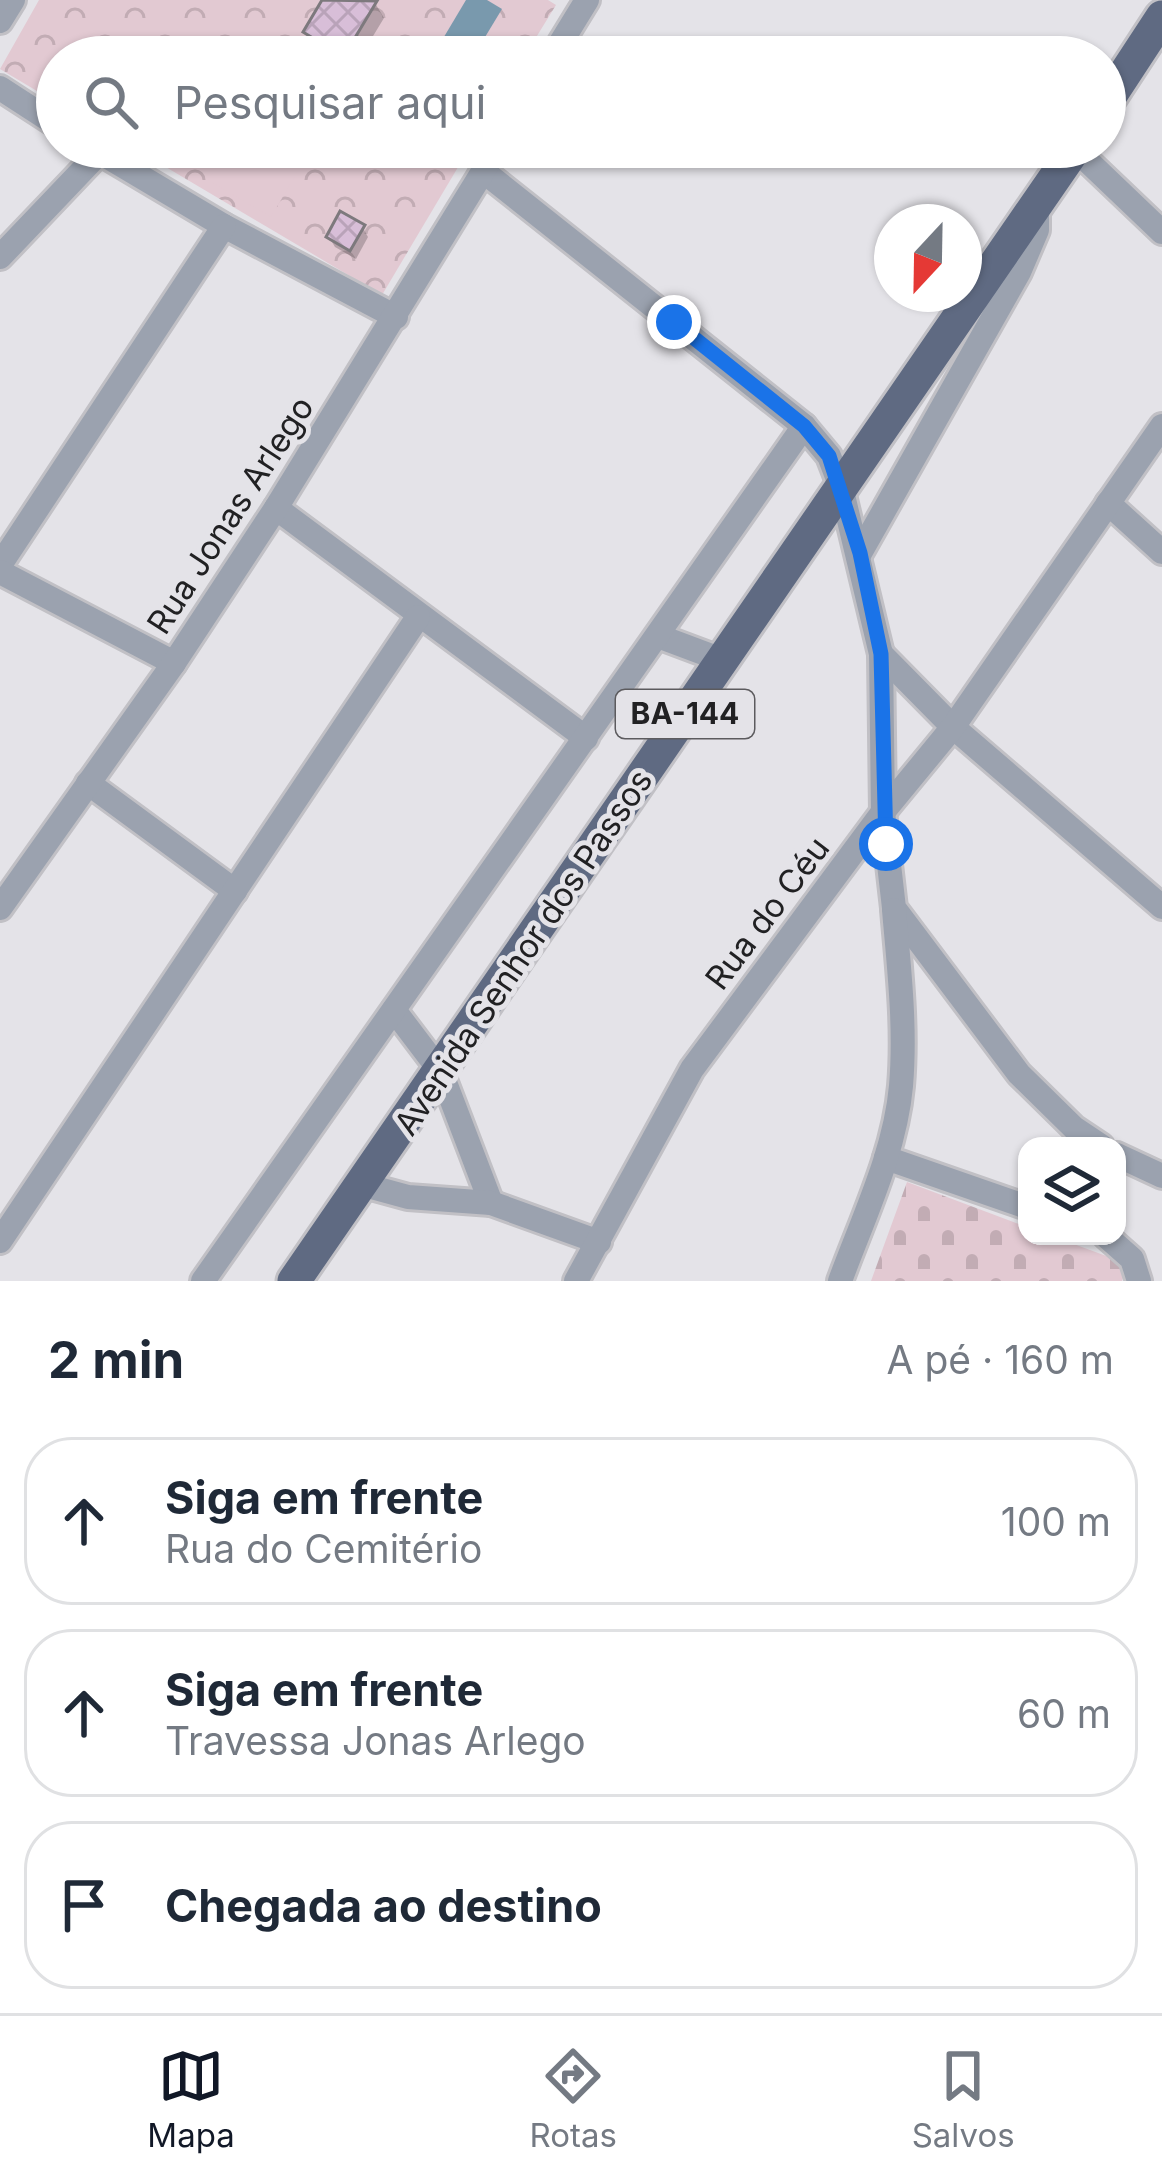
<!DOCTYPE html>
<html lang="pt">
<meta charset="utf-8">
<style>
:root{--surface:#fff;--page:#f2f2f3;--text:#1f2937;--muted:#747a83;--line:#e0e1e3;--accent:#111827}
body{margin:0;font-family:Inter,sans-serif;background:var(--page);color:var(--text)}
.controls{position:absolute;right:36px;bottom:36px;display:grid;overflow:hidden;border-radius:24px;box-shadow:0 3px 9px #0004}
.controls button{width:108px;height:108px;display:grid;place-items:center;padding:0;border:0;border-bottom:3px solid var(--line);background:var(--surface);color:var(--text);font:60px sans-serif}
.compass{position:absolute;left:874px;top:204px;width:108px;height:108px;border-radius:50%;background:var(--surface);box-shadow:0 3px 9px #0004;rotate:202deg}
.stop{position:absolute;width:36px;height:36px;margin:-27px;border:9px solid #1a73e8;border-radius:50%;background:#fff}
.stop.end{background:#1a73e8;border-color:#fff;box-shadow:0 3px 12px #0008}
.list{margin:0;padding:0;list-style:none}
h2{display:flex;justify-content:space-between;align-items:center;height:156px;margin:0;padding:0 48px;font-size:51px}
h2 small{font-size:39px;font-weight:400;color:var(--muted)}
.list li{display:grid;grid-template-columns:78px 1fr auto;gap:36px;align-items:center;box-sizing:border-box;height:168px;margin:0 24px 24px;padding:0 24px;border:3px solid var(--line);border-radius:48px}
.list b{display:block;font-size:45px;white-space:nowrap}
.list p{margin:0;font-size:39px;white-space:nowrap;color:var(--muted)}
.list em{font-size:39px;font-style:normal;color:var(--muted)}
.icon{flex:none;width:66px;height:66px;fill:none;stroke:currentColor;stroke-width:2;stroke-linecap:round;stroke-linejoin:round}
.map{position:relative;flex:none;width:1162px;height:1281px;overflow:hidden}
.search{position:absolute;background:var(--surface);box-shadow:0 3px 9px #0004;left:36px;right:36px;top:36px;height:132px;display:flex;align-items:center;gap:30px;box-sizing:border-box;padding:0 42px;border-radius:66px;color:var(--muted);font-size:45px}
.sheet{height:732px;background:var(--surface)}
nav{display:flex;justify-content:space-around;align-items:center;box-sizing:border-box;height:168px;border-top:3px solid var(--line);background:var(--surface);font-size:33px;color:var(--muted)}
nav a{display:grid;justify-items:center;gap:6px}
nav .on{color:var(--accent)}
.map>svg:first-child{display:block}
</style>
<div class="map">
<svg width="1162" height="1281" viewBox="0 0 1162 1281">
<defs>
<pattern id="cemetery-stones" width="16" height="16" patternUnits="userSpaceOnUse" patternTransform="scale(3)"><rect width="16" height="16" fill="#e2c9d2"/><path d="M2 7V4a2 2 0 0 1 4 0v3zM10 15v-3a2 2 0 0 1 4 0v3z" fill="#c2acb4"/></pattern>
<pattern id="park-crowns" width="20" height="18" patternUnits="userSpaceOnUse" patternTransform="scale(3)"><rect width="20" height="18" fill="#e2c9d2"/><path d="M2 6a3 3 0 1 1 6 0M12 15a3 3 0 1 1 6 0" fill="none" stroke="#c2acb4"/></pattern>
<pattern id="building-cross-hatch" width="8" height="8" patternUnits="userSpaceOnUse" patternTransform="scale(3)"><rect width="8" height="8" fill="#d8bed8"/><path d="M0 0l8 8M0 8l8-8" fill="none" stroke="#b9a3b9"/></pattern>
</defs>
<rect width="100%" height="100%" fill="#e4e3e8"/>
<path fill="url(#cemetery-stones)" d="M907,1182L1027,1227V1236H1052L1128,1264L1122,1281H871Z"/>
<g fill="url(#park-crowns)">
<path d="M39,0H548L556,5L524,57H57V103L0,69Z"/>
<path d="M132,147H470L382,295Z"/>
</g>
<path fill="#e2c9d2" d="M228,147H312L271,217L208,180Z"/>
<path fill="#7999ad" d="M466,0H487L502,9L473,57H432Z"/>
<g fill="#0003">
<path d="M325,0L375,3L384,18L367,46L386,57H331L315,48L306,32Z"/>
<path d="M363,228L368,237L356,259L335,247L329,237Z"/>
</g>
<g fill="url(#building-cross-hatch)" stroke="#7d797d" stroke-width="3">
<path d="M322,0L377,1L356,36L392,57H344L303,32Z"/>
<path d="M340,211L365,225L350,251L326,237Z"/>
</g>
<g fill="none" stroke-linecap="round" stroke-linejoin="round">
<g stroke="#c1c0c5" stroke-width="30">
<g id="minor">
<path d="M0,21L13,0"/>
<path d="M552,57L587,0"/>
<path d="M0,88L57,125"/>
<path d="M91,147L224,226L396,317"/>
<path d="M1075,149L1162,232"/>
<path d="M483,171L804,426L829,456L841,487L881,654L883,812L894,908L1019,1074L1074,1128L1101,1146"/>
<path d="M0,257L99,153"/>
<path d="M1108,503L1162,552"/>
<path d="M276,508L586,738"/>
<path d="M860,553L1019,272L1037,230V205"/>
<path d="M0,565L224,226"/>
<path d="M0,572L174,663"/>
<path d="M658,636L722,660"/>
<path d="M881,654L953,727L1162,907"/>
<path d="M88,783L235,891"/>
<path d="M0,908L174,663L276,508L498,147"/>
<path d="M394,1010L441,1072L491,1203"/>
<path d="M1117,1155L1162,1176"/>
<path d="M886,1158L1027,1207"/>
<path d="M364,1185L408,1197L491,1203L599,1242"/>
<path d="M1106,1236L1132,1259L1139,1281"/>
<path d="M0,1241L418,617"/>
<path d="M203,1281L804,426"/>
<path d="M576,1281L692,1069L883,812L953,727L1162,426"/>
<path d="M840,1281C863,1218 895,1153 901,1086C906,1027 899,968 894,910"/>
</g>
</g>
<g stroke="#c1c0c5" stroke-width="39">
<g id="major">
<path d="M1105,104L1162,17"/>
<path d="M294,1281L1076,147"/>
</g>
</g>
<use href="#minor" stroke="#9ba2af" stroke-width="24"/>
<use href="#major" stroke="#5f6a82" stroke-width="33"/>
</g>
<g fill="none" stroke-linecap="round" stroke-linejoin="round">
<path stroke="#1a73e8" stroke-width="15" d="M674,322L804,426L829,456L860,553L881,654L886,844"/>
</g>
<g text-anchor="middle" stroke-width="10" stroke-linejoin="round" paint-order="stroke">
<rect fill="#e4e3e8" stroke="#5c5b5e" stroke-width="3" x="616" y="690" width="138" height="48" rx="9"/>
<g font-size="30" font-weight="bold" fill="#212123">
<text x="685" y="724">BA-144</text>
</g>
<g font-size="33" fill="#212123" stroke="#e4e3e8">
<text transform="translate(230 515) rotate(-57)" y="12">Rua Jonas Arlego</text>
<text transform="translate(767 913) rotate(-53)" y="12">Rua do Céu</text>
<text transform="translate(523 952) rotate(-56)" y="12">Avenida Senhor dos Passos</text>
</g>
</g>
</svg>
<div class="controls">
<button><svg class="icon" aria-label="layers" viewBox="0 0 24 24"><path d="M12 4l9 5-9 5-9-5zM3 14l9 5 9-5"/></svg></button>
</div>
<svg class="compass" viewBox="-18 -18 36 36"><path d="M0-13l5 13h-10z" fill="#e53935"/><path d="M0 13l5-13h-10z" fill="#747a83"/></svg>
<div class="stop" style="left:886px;top:844px"></div>
<div class="stop end" style="left:674px;top:322px"></div>
<div class="search"><svg class="icon" aria-label="search" viewBox="0 0 24 24"><circle cx="10" cy="10" r="6"/><path d="M15 15l6 6"/></svg>Pesquisar aqui</div>
</div>
<section class="sheet">
<h2>2 min<small>A pé · 160 m</small></h2>
<ul class="list">
<li><svg class="icon" aria-label="ahead" viewBox="0 0 24 24"><path d="M12 20V5M6 11l6-6 6 6"/></svg><div><b>Siga em frente</b><p>Rua do Cemitério</p></div><em>100 m</em></li>
<li><svg class="icon" aria-label="ahead" viewBox="0 0 24 24"><path d="M12 20V5M6 11l6-6 6 6"/></svg><div><b>Siga em frente</b><p>Travessa Jonas Arlego</p></div><em>60 m</em></li>
<li><svg class="icon" aria-label="arrive" viewBox="0 0 24 24"><path d="M6 21V4h12l-3 4 3 4H6"/></svg><div><b>Chegada ao destino</b></div></li>
</ul>
</section>
<nav>
<a class="on"><svg class="icon" aria-label="map" viewBox="0 0 24 24"><path d="M3 6l6-2 6 2 6-2v14l-6 2-6-2-6 2zM9 4v14M15 6v14"/></svg>Mapa</a>
<a><svg class="icon" aria-label="directions" viewBox="0 0 24 24"><path d="M12 3l9 9-9 9-9-9zM9 14v-3h6M13 9l2 2-2 2"/></svg>Rotas</a>
<a><svg class="icon" aria-label="saved" viewBox="0 0 24 24"><path d="M7 4h10v16l-5-4-5 4z"/></svg>Salvos</a>
</nav>
